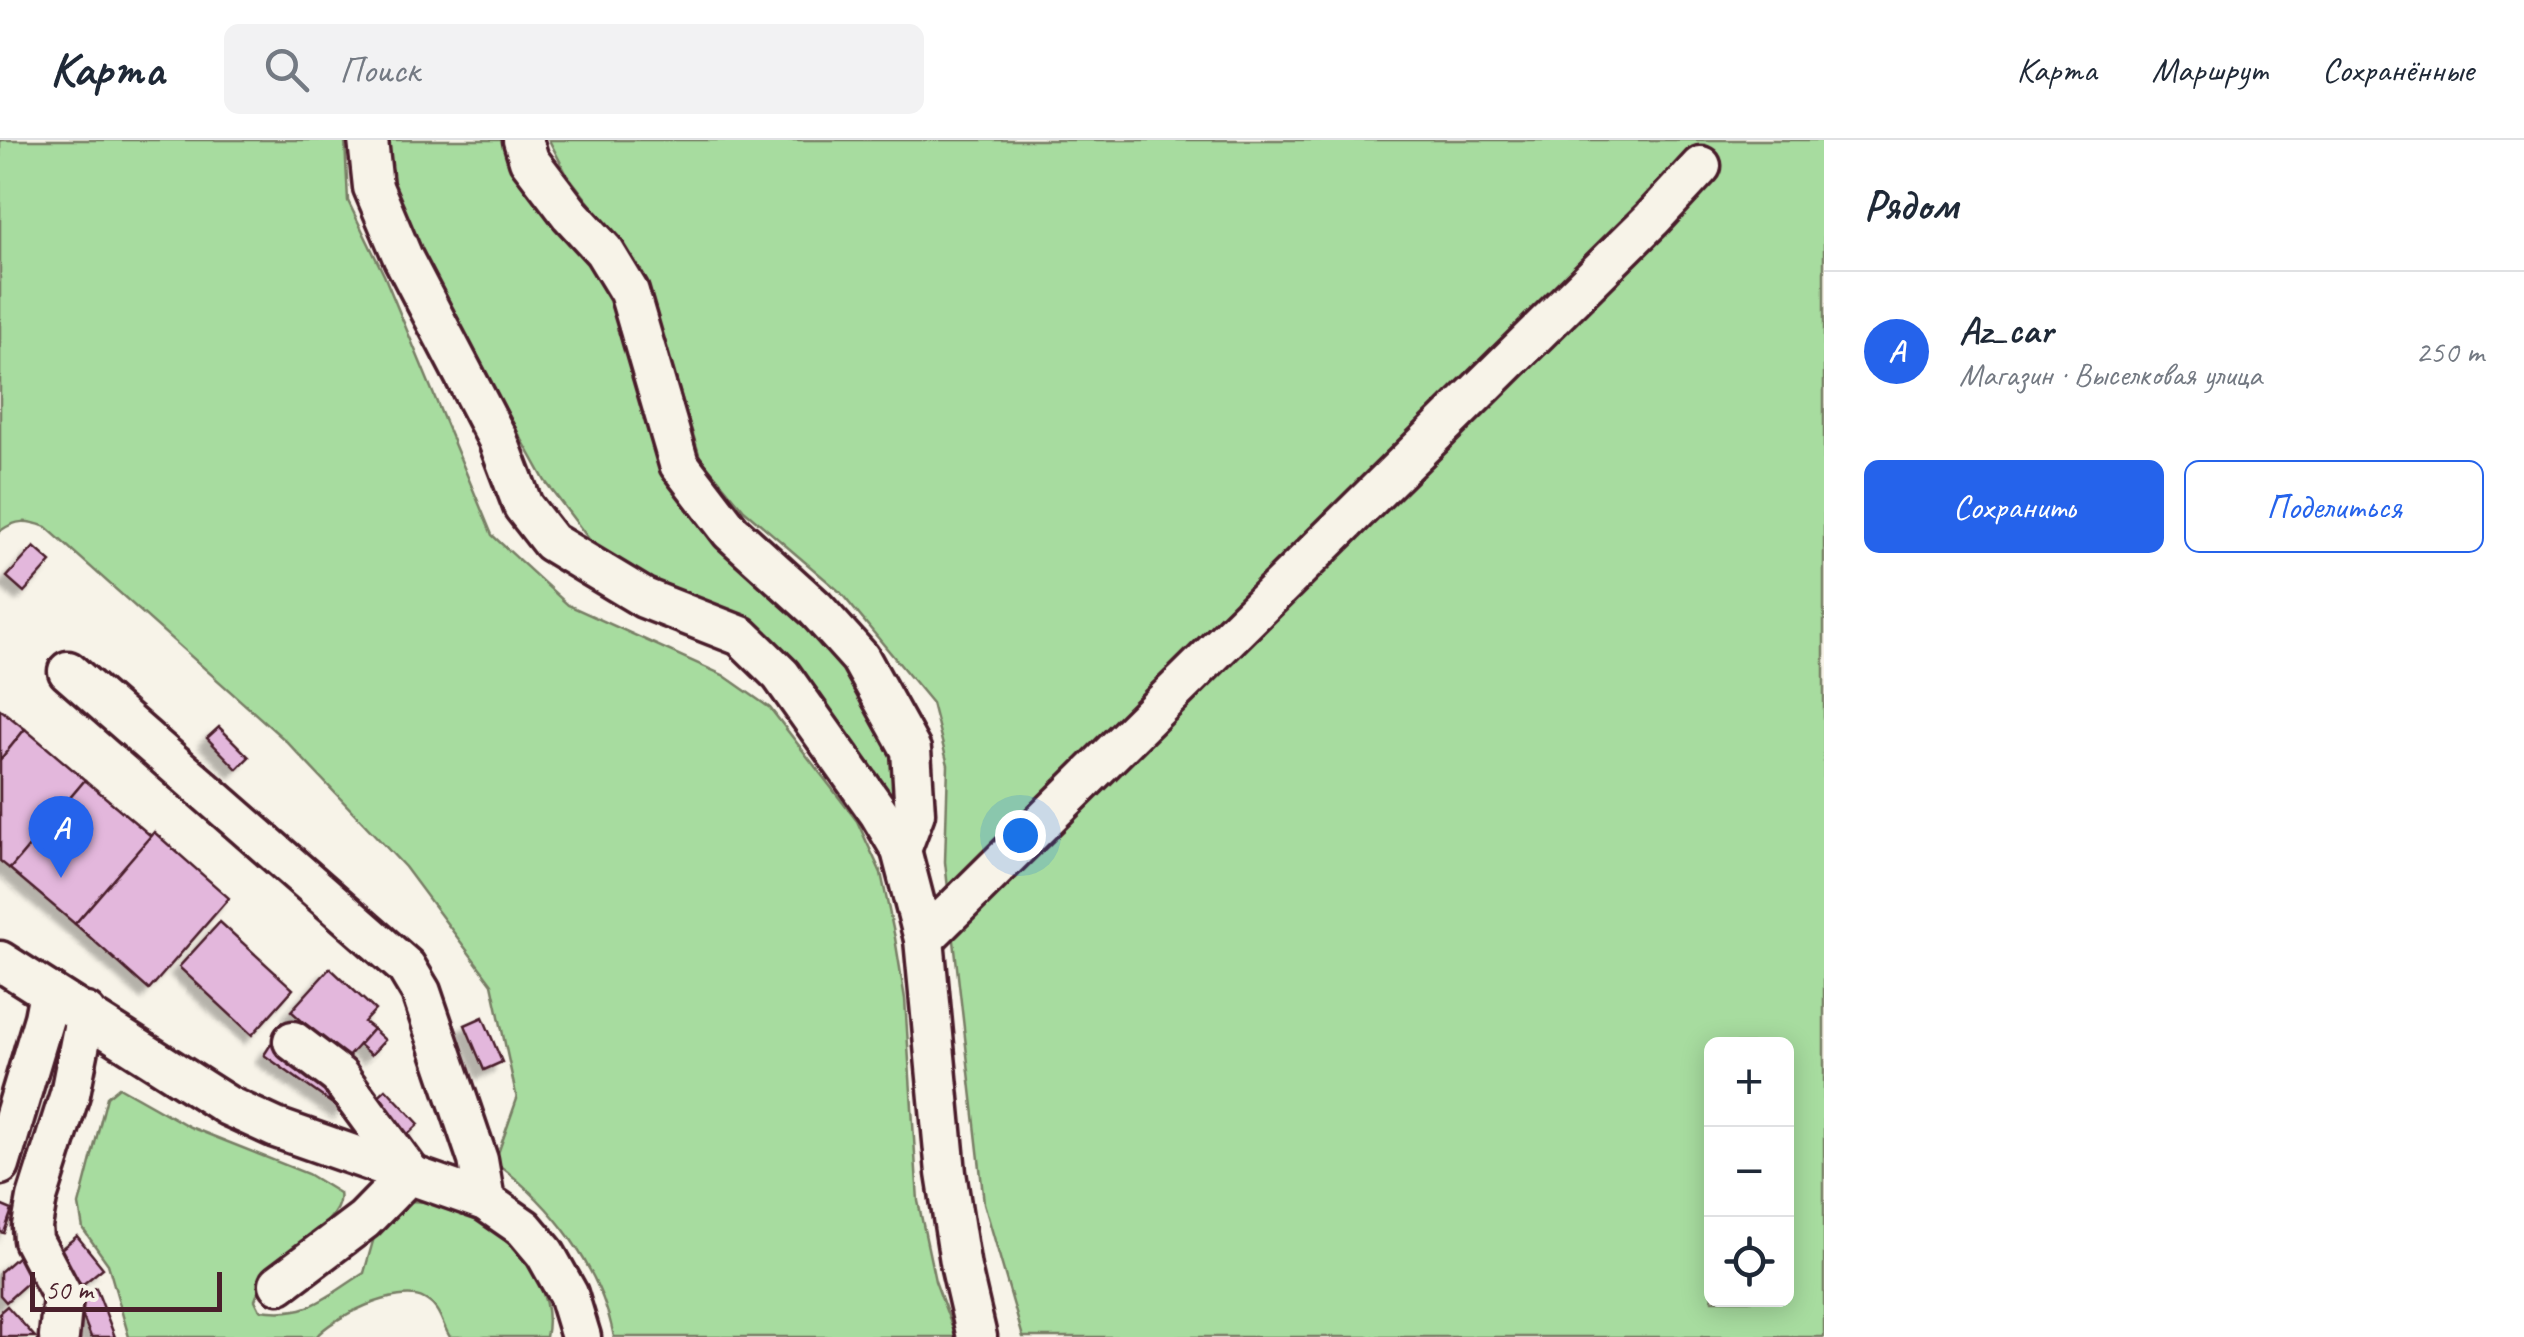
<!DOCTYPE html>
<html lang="ru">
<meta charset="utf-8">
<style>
:root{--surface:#fff;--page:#f2f2f3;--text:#1f2937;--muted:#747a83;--line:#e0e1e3;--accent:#2563eb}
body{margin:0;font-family:Caveat,sans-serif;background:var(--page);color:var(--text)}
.controls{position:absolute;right:30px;bottom:30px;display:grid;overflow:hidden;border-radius:15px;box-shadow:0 5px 25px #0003}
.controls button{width:90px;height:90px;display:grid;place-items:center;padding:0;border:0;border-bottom:2px solid var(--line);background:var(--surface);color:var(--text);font:50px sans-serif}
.scale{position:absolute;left:30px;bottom:25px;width:192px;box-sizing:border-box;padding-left:10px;border:5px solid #4a1f2b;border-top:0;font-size:28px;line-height:35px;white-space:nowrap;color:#4a1f2b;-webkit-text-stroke:8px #f7f3e8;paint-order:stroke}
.you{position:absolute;left:1020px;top:695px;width:35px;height:35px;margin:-25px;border:8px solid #fff;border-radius:50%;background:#1a73e8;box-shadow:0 0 0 15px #1a73e833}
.badge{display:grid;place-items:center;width:65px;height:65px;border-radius:50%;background:var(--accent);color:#fff;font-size:32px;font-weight:700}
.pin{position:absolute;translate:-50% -82px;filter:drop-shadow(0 2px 5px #0008)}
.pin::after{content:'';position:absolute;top:52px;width:35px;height:30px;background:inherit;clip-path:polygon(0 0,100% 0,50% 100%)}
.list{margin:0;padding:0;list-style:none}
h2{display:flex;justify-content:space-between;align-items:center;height:130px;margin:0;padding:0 40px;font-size:42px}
h2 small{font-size:32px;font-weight:400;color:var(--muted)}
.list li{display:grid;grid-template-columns:65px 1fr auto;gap:30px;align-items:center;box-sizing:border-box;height:160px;padding:0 40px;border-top:2px solid var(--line)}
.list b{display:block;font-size:38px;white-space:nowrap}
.list p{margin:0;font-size:32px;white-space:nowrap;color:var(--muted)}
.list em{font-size:32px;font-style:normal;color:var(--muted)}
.actions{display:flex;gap:20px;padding:30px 40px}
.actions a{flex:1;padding:22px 0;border:2px solid var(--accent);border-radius:15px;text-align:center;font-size:35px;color:var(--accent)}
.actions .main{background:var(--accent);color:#fff}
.icon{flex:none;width:55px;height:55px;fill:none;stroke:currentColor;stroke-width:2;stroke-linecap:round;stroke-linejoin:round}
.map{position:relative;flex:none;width:1824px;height:1197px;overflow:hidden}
header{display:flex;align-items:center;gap:60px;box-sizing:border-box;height:140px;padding:0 50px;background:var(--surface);border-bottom:2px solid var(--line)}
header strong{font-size:48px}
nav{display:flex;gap:55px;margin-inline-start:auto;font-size:35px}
.search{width:700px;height:90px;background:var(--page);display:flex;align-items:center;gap:25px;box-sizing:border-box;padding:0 35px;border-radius:15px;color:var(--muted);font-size:38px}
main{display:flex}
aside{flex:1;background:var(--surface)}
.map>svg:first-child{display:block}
</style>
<header>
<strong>Карта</strong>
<div class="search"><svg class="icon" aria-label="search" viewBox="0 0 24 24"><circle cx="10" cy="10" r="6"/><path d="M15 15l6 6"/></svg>Поиск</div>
<nav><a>Карта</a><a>Маршрут</a><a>Сохранённые</a></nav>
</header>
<main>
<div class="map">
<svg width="1824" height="1197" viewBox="0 0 1824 1197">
<defs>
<filter id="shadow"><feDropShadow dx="-8" dy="8" stdDeviation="2.5" flood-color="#0004"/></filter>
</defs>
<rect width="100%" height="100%" fill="#f7f3e8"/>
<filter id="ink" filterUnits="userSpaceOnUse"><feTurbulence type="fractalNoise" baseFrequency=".01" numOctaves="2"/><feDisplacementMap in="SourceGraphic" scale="20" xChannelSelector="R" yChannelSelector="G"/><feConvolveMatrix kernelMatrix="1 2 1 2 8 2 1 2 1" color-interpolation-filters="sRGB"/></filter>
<g filter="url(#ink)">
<g fill="#a7dc9f" stroke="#787e65" stroke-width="2.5" fill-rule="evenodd">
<path d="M0,0H345L348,61L384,135L492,395L568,465L723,535L770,568L857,681L881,733L895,798L905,859L918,1061L935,1141L956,1197H614C600,1126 552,1065 495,1022L517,959L492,844L405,727L286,601L46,387C27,380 17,379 0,391Z"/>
<path d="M381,0H511L598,127L616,165L669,323L851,527L901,614L896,674L793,530L640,440L595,407L545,341L417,111L385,37Z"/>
<path d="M549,0H1824V1197H1023L984,1063L945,722L948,625L932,563L840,452L744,370L700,317L648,148L618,100L566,33ZM1712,904H1786V1160H1712Z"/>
<path d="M119,947L190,987L308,1034L339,1053C345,1081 292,1105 275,1123C265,1133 260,1147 255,1160L260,1170C310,1177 324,1158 364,1133L375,1094L402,1062C467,1054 562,1126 546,1197H450C441,1183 441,1168 424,1159C399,1145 332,1177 316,1197H129L108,1124L83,1089L79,1065L107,957Z"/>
</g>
<g fill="#e3b7dc" stroke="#4a1f2b" stroke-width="2.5" filter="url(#shadow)">
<path d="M34,407L51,422L24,452L7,437Z"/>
<path d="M0,569L25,589L0,620Z"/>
<path d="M219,587L249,617L237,629L207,598Z"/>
<path d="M25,589L85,640L10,729L0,721V620Z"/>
<path d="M85,640L151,696L75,784L10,729Z"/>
<path d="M154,692L229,758L149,850L75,784Z"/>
<path d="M220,782L293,849L252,895L179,827Z"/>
<path d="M330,828L375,870L364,882L373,889L345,920L291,871Z"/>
<path d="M483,877L502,922L484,930L465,885Z"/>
<path d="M373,889L385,900L371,915L359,905Z"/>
<path d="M271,904L348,959L341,970L264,915Z"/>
<path d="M386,949L419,984L405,997L372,962Z"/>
<path d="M0,1065L12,1070L4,1093L0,1092Z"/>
<path d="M77,1096L103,1128L82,1145L56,1113Z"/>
<path d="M18,1116L35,1136L6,1162L0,1155V1132Z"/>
<path d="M96,1148L115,1197H91L75,1157Z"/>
<path d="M7,1166L35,1197H0V1172Z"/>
</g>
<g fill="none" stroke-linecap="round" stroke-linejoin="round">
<g stroke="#4a1f2b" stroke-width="45">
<g id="minor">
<path d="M368,0L373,47L403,118L497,298L523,366L551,402L644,458L741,496L781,535L879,673L901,710L924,799L946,1033L961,1128L977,1197"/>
<path d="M523,0L529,20L570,74L604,111L629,152L679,324L731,392L815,468L860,518L911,610L915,673L901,710"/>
<path d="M68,531L406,827L421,852L478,1020L485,1061"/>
<path d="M924,799L1652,79L1701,26"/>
<path d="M0,821L228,966L276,988L485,1061L524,1088L545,1113L568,1154L581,1197"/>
<path d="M0,1025L44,878L49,852"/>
<path d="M279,1144L364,1080L410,1033L339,936L293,901"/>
<path d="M59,1197L63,1157L33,1100L32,1086L37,1058L70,954L86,873"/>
</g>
</g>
<use href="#minor" stroke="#f7f3e8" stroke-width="38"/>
</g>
</g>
</svg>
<div class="controls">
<button>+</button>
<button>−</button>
<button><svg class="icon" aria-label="locate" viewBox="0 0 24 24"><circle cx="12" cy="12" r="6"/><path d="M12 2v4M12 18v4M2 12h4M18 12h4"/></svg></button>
</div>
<div class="scale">50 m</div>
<div class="you"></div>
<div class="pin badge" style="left:61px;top:738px">A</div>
</div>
<aside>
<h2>Рядом<small></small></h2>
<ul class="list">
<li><span class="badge">A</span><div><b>Az_car</b><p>Магазин · Выселковая улица</p></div><em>250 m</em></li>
</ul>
<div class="actions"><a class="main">Сохранить</a><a>Поделиться</a></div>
</aside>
</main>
